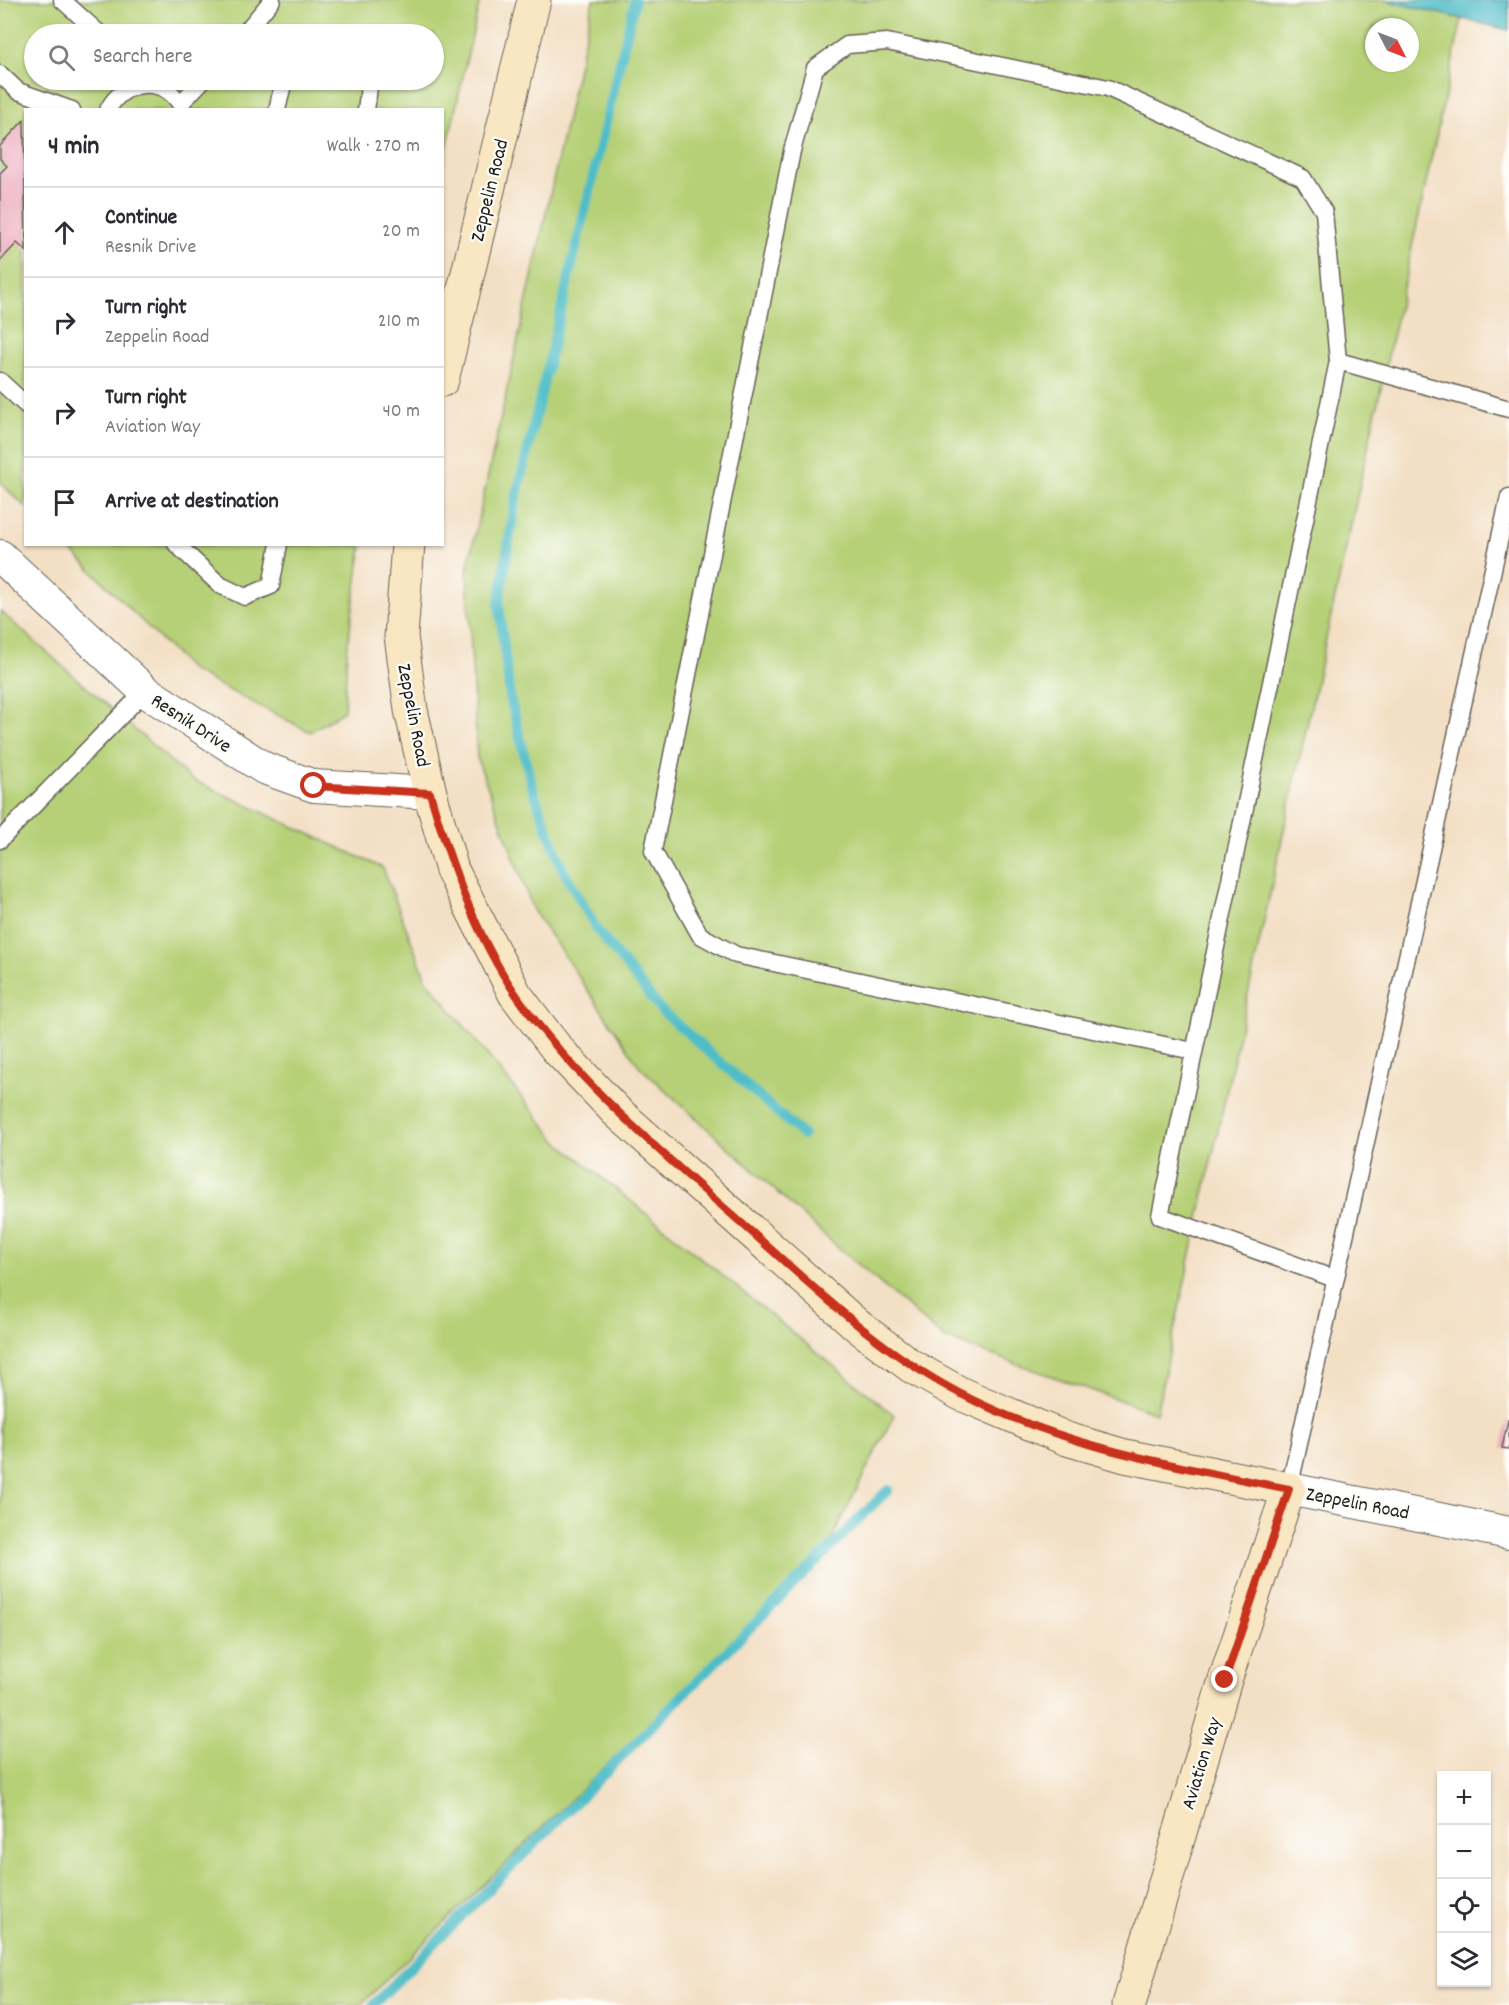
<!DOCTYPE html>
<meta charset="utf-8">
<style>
:root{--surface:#fff;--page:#f7f7f7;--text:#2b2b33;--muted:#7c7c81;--line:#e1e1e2}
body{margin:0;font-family:Dekko,sans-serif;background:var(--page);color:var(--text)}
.controls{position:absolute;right:18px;bottom:18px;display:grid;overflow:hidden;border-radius:0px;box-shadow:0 2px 4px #0004}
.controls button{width:54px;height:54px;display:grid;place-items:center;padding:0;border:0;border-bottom:2px solid var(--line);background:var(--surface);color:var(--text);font:30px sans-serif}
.compass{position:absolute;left:1365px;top:18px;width:54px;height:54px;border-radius:50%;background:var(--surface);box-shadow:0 2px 4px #0004;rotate:132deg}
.stop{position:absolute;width:18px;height:18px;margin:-14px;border:4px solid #c8321e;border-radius:50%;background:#fff}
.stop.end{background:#c8321e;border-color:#fff;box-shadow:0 2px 6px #0008}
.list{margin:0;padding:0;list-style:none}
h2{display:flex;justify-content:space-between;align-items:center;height:78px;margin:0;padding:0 24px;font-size:26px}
h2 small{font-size:20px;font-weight:400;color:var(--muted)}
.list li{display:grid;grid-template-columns:39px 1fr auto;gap:18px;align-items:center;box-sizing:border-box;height:90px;padding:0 24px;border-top:2px solid var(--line)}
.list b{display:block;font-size:22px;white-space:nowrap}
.list p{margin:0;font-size:20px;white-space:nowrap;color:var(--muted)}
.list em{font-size:20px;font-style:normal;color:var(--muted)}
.icon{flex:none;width:33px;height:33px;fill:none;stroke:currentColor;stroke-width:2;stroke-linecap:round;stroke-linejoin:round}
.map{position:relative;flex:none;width:1509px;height:2005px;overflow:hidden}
.search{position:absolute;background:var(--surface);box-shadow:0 2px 4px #0004;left:24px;top:24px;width:420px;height:66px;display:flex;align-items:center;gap:15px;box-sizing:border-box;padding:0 21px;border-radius:33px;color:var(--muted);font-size:22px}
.panel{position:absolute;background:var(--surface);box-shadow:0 2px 4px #0004;left:24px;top:108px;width:420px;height:438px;border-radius:0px}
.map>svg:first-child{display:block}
</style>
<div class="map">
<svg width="1509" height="2005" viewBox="0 0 1509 2005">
<rect width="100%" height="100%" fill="#fdfcf7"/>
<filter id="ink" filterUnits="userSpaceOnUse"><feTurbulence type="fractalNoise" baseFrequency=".0167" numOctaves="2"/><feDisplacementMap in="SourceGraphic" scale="12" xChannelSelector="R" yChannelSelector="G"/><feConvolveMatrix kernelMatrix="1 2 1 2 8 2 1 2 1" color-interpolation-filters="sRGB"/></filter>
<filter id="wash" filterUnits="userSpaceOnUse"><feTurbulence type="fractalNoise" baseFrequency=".008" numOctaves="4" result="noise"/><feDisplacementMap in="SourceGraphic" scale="24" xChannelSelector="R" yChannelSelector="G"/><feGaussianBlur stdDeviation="1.35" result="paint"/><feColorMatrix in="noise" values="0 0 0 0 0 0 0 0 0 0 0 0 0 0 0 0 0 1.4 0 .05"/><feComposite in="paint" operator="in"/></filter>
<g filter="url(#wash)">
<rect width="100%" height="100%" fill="#f3dfc4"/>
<g fill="#b5d076" stroke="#687649" stroke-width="1.5" fill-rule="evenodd">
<path d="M0,0H480L443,165L442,110H26L25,506L0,483ZM34,34H434V80H34Z"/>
<path d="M593,0H1384L1462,19L1156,1413L944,1338L825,1236L640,1067L533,910L477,758L467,571ZM1374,27H1410V63H1374Z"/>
<path d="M66,545H362L347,650L344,711L310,732L192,671Z"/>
<path d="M0,611L191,779L383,868L426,979L557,1141L894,1415L824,1554L360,2005H0Z"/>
</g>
<path fill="#4fbdc8" stroke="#366c72" stroke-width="1.5" d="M1384,0H1509V30Z"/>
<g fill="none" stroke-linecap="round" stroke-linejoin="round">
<g stroke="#4fbdc8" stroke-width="10">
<path d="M635,0L515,503L499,604L510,697L533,790L563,870L598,931L661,1010L803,1135"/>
<path d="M373,2005L888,1490"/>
</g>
</g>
<g id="blocks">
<g fill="#eda9c0">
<path d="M24,120L26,251L17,243L0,261V173L7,166L0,159V146Z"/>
<path d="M1508,1420H1509V1449L1502,1448Z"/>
</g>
</g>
</g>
<g filter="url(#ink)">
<use href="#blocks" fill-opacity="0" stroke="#676057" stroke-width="1.5"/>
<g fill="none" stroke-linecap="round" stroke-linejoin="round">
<g stroke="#676057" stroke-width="19">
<g id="lane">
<path d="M62,0L100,34"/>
<path d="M244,34L272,0"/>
<path d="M0,74L18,91L72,110"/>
<path d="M181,103L203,80"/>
<path d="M108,110C123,78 169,75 183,110"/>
<path d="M277,110L284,80"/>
<path d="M366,110L370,80"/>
<path d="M0,381L26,405"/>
<path d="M176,544L220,585L245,597L271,586L279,544"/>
<path d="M0,840L145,691"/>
<path d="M1193,1051L736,955L700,935L653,851L792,151L815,68L847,45L887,42L1108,88L1303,178L1324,212L1338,361L1509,409"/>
<path d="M1335,1279L1160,1216L1338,361"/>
<path d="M1289,1489L1509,497"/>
</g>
</g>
<g stroke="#676057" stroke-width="34">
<g id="street">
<path d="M0,556L145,691L264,768L314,786L430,793"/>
<path d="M1289,1489L1509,1533"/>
</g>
</g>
<g stroke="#676057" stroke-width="35">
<g id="secondary">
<path d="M442,380L534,0"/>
<path d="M408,544L401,636L411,710L430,793L452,870L515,994L557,1049L616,1111L859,1327L911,1366L961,1394L1067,1439L1125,1456L1289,1489L1225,1680L1129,2005"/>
</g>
</g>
<use href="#lane" stroke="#fff" stroke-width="16"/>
<use href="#street" stroke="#fff" stroke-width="32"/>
<use href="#secondary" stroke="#f9e7c3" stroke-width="33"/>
</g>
</g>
<g fill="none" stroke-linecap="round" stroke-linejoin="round" filter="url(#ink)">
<path stroke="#c8321e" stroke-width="8" d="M314,786L430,793C450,862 476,937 517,996C582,1089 672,1161 756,1236C820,1293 882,1353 959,1393C1062,1447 1176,1466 1289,1489L1225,1680"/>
</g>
<g text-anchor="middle" stroke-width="4.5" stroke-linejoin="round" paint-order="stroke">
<g font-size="20" fill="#1c1c1c" stroke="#fdfcf7">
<text transform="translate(488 190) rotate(-76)" y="7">Zeppelin Road</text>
<text transform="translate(415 715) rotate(79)" y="7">Zeppelin Road</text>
<text transform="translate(192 722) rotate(33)" y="7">Resnik Drive</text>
<text transform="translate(1358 1502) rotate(11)" y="7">Zeppelin Road</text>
<text transform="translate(1200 1763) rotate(-73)" y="7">Aviation Way</text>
</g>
</g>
</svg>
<div class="controls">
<button>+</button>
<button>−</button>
<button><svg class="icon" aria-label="locate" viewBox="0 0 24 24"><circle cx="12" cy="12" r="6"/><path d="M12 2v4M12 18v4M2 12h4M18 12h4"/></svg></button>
<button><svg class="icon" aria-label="layers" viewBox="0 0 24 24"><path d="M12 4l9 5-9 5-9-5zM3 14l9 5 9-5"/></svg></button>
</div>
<svg class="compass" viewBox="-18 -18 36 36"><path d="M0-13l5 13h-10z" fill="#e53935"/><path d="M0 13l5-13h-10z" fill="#7c7c81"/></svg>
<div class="stop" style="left:314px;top:786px"></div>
<div class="stop end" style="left:1225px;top:1680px"></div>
<div class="search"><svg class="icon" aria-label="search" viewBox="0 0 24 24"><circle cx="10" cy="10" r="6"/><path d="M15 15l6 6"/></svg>Search here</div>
<section class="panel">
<h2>4 min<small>Walk · 270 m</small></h2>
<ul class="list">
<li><svg class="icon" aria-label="ahead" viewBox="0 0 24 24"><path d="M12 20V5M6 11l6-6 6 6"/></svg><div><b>Continue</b><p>Resnik Drive</p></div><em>20 m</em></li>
<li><svg class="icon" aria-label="right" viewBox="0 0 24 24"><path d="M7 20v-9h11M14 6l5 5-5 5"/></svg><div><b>Turn right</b><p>Zeppelin Road</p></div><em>210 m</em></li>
<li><svg class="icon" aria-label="right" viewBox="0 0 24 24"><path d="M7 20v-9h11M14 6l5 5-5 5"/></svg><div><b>Turn right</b><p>Aviation Way</p></div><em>40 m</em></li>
<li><svg class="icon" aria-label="arrive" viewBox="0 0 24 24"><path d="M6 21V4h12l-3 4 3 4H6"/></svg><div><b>Arrive at destination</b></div></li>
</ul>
</section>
</div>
